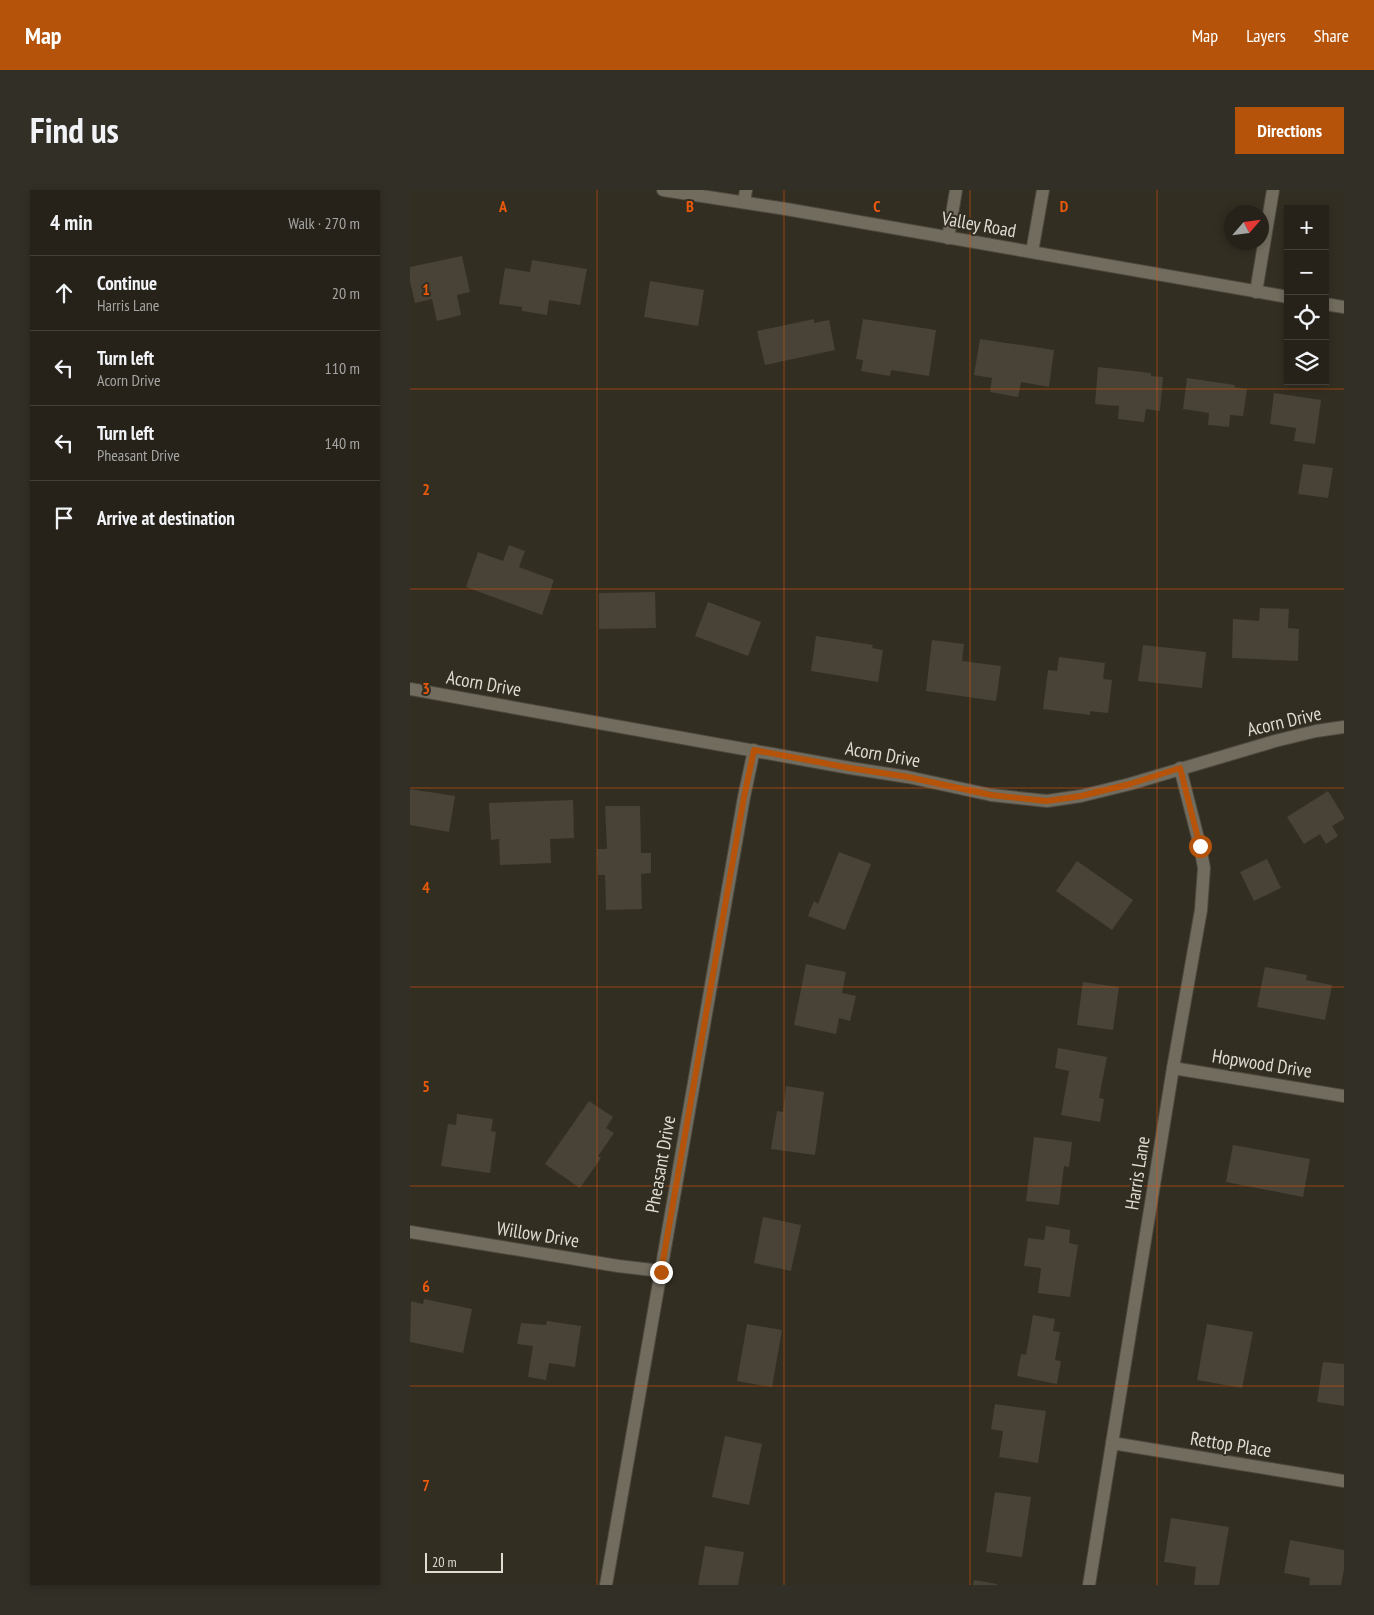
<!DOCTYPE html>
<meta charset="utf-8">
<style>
:root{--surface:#26221a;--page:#322f27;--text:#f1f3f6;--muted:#a4a4a2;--line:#423f39;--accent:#b45309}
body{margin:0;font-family:"PT Sans Narrow",sans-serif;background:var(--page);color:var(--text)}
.controls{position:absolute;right:15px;top:15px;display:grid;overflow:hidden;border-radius:0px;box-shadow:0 2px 8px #0003}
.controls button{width:45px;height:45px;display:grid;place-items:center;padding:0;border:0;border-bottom:1px solid var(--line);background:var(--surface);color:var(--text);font:25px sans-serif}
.compass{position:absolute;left:814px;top:15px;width:45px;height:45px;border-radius:50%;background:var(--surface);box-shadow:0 2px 8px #0003;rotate:62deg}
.scale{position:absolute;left:15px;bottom:12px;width:78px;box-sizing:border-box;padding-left:5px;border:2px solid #dfdcd4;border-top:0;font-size:14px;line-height:18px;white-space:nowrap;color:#dfdcd4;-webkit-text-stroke:4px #332e22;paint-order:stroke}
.stop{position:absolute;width:15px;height:15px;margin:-11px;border:4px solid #b45309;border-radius:50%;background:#fff}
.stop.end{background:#b45309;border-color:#fff;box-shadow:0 1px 5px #0008}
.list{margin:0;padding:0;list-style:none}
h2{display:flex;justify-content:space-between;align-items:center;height:65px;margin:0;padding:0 20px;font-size:21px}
h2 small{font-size:16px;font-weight:400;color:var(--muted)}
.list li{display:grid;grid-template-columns:32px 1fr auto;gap:15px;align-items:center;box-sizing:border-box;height:75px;padding:0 20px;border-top:1px solid var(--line)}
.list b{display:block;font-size:19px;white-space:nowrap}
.list p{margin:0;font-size:16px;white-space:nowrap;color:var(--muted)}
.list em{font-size:16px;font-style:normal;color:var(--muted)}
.icon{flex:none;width:28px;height:28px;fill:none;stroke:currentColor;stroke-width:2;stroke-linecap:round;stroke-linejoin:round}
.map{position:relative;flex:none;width:934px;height:1395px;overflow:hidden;border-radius:0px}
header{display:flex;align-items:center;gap:30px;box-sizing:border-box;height:70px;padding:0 25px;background:var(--accent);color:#fff}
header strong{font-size:24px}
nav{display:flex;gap:28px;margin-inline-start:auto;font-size:18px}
.intro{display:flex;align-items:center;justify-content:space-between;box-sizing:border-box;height:120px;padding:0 30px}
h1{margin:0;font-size:35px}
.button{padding:12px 22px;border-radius:0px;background:var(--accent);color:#fff;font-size:18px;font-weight:700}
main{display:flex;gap:30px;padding:0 30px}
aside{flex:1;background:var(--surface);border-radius:0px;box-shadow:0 2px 8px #0003}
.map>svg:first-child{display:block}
</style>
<header>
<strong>Map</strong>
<nav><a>Map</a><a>Layers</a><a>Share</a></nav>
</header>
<div class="intro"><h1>Find us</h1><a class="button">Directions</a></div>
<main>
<aside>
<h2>4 min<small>Walk · 270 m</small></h2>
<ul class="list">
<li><svg class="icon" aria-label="ahead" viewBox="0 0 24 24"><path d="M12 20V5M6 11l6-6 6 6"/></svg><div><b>Continue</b><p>Harris Lane</p></div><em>20 m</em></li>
<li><svg class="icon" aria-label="left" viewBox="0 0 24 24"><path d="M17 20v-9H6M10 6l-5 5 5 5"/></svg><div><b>Turn left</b><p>Acorn Drive</p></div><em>110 m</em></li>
<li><svg class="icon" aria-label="left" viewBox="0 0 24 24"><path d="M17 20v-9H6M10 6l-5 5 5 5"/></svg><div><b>Turn left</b><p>Pheasant Drive</p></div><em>140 m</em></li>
<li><svg class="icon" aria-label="arrive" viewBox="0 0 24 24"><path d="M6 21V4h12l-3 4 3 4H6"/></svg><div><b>Arrive at destination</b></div></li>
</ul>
</aside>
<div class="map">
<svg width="934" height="1395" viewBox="0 0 934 1395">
<rect width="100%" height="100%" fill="#332e22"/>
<g fill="#484336">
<path d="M52,66L60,102L47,105L51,125L27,131L22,109L5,113L0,92V77Z"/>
<path d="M122,70L177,79L170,115L139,110L137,125L112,121V117L89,114L95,78L120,82Z"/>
<path d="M240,91L294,100L288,136L234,127Z"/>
<path d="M404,129V133L419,130L425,160L355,175L347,141Z"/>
<path d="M453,129L526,140L519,186L481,180L480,186L451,181L453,170L446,169Z"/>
<path d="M570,149L644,160L639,197L611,192L608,207L580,202L582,188L564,185Z"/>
<path d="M688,177L741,183V186L753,187L750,221L736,219L734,232L708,229L709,216L685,214Z"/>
<path d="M777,188L825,195L824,197L837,199L833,226L820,225L819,237L798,235L799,223L773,219Z"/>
<path d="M864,203L911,210L905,254L884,251L886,238L860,234Z"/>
<path d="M893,274L923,278L918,308L888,304Z"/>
<path d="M99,355L115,361L109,377L144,390L132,425L56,397L68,362L93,371Z"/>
<path d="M245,402L246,438L189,439V403Z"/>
<path d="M298,412L351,432L338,466L285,446Z"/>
<path d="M850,418L879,419L878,438L889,439L888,471L822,468L823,429L849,431Z"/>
<path d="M406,446L463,455L462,458L473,460L468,492L401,481Z"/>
<path d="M522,450L554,454L552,471L591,476L586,511L516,501Z"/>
<path d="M733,455L796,462L792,498L728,491Z"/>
<path d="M649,467L695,473L693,489L702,490L698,523L680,521V525L633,519L638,480L647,481Z"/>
<path d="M0,599L45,606L39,642L0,635Z"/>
<path d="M918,601L934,627V629L922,636L928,646L916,654L910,644L894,654L877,627Z"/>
<path d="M163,610L164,648L140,649L141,673L90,675L89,649L81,650L79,613Z"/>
<path d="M195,616H230L231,663H241V683L231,684L232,719L196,720L195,685H188L187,659H197Z"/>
<path d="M429,662L461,674L435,740L398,726L404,711L408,714Z"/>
<path d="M857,669L871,698L844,711L830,682Z"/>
<path d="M667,671L723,710L702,740L646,701Z"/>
<path d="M396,774L436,782L432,803L446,806L440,831L429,828L426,844L384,835Z"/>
<path d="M855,777L897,785L896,790L922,795L915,830L847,817Z"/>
<path d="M673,792L709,797L703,840L667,835Z"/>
<path d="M648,858L697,867L689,908L694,909L690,932L651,925L659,881L645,878Z"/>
<path d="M376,896L414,902L405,965L361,959L367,921L373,922Z"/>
<path d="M179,911L203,927L196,938L204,943L188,966L191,968L170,998L135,974Z"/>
<path d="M47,924L83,929L81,941L86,942L80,983L31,976L38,934L46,935Z"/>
<path d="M624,947L662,952L659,977L654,976L649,1015L616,1011Z"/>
<path d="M823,955L900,969L893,1007L816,992Z"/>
<path d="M353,1027L391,1035L381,1081L344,1073Z"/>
<path d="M636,1036L660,1040L659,1053L668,1055L660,1107L628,1103L631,1078L614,1076L618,1048L634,1050Z"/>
<path d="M14,1109L62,1119L53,1163L0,1152L1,1111L13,1114Z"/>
<path d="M623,1125L645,1129L643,1141L650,1142L645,1170L651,1171L647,1194L607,1186L611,1164L616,1165Z"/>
<path d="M137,1131L171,1136L165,1177L139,1173L136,1190L118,1187L123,1156L107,1154L111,1133L136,1135Z"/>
<path d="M337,1134L372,1140L362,1197L327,1191Z"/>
<path d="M797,1134L843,1142L832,1198L787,1190Z"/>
<path d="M913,1172L934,1174V1216L907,1212Z"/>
<path d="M585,1214L636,1221L628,1273L589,1267L593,1241L581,1239Z"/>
<path d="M315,1246L352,1254L339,1315L302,1307Z"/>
<path d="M585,1302L621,1307L612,1367L576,1362Z"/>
<path d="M761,1328L819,1337L809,1395H784L786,1377L754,1372Z"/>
<path d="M880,1350L934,1360V1380L931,1395H899L900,1388L874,1383Z"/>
<path d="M295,1356L334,1362L328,1395H288Z"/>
<path d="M564,1390L587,1394V1395H563Z"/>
</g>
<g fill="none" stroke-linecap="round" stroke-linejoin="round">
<g stroke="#4e493f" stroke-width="14">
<g id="minor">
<path d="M253,0L376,19L878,107"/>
<path d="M334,12L336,0"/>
<path d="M538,48L546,0"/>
<path d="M622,62L633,0"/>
<path d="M846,102L863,0"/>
<path d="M915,114L934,117"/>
<path d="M0,499L440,578L498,587L581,605L637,611L671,606L720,594L865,551L906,541L934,537"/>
<path d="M763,878L934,906"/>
<path d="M0,1042L208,1076L251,1081"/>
<path d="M702,1253L934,1291"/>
<path d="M196,1395L334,607L344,560"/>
<path d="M679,1395L763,878L791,720L794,678L790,656L770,578"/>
</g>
</g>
<use href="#minor" stroke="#716c5e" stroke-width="12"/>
</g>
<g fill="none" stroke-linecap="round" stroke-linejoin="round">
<path stroke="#b45309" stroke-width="6" d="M251,1082L334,607L344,560L440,578L498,587L581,605L637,611L671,606L720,594L770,578L790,656"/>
</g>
<path fill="none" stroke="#e8590c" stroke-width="1" stroke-opacity="0.55" d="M187,0V1395M374,0V1395M560,0V1395M747,0V1395M0,199H934M0,399H934M0,598H934M0,797H934M0,996H934M0,1196H934"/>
<g text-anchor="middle" stroke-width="4" stroke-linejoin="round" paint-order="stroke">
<g font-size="19" fill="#dfdcd4" stroke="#332e22">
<text transform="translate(569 34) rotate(10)" y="7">Valley Road</text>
<text transform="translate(74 493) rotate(10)" y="7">Acorn Drive</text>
<text transform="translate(874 531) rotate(-13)" y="7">Acorn Drive</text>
<text transform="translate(473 564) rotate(10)" y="7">Acorn Drive</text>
<text transform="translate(852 873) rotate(9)" y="7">Hopwood Drive</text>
<text transform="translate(250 974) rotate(-80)" y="7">Pheasant Drive</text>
<text transform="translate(727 983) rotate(-81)" y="7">Harris Lane</text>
<text transform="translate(128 1044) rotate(9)" y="7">Willow Drive</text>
<text transform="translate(821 1254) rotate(9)" y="7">Rettop Place</text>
</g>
</g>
<g font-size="16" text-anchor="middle" font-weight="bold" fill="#e8590c" stroke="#332e22" stroke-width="4" stroke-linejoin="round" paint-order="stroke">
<text x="93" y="22">A</text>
<text x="280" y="22">B</text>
<text x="467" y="22">C</text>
<text x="654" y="22">D</text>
<text x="16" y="105">1</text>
<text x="16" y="305">2</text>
<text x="16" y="504">3</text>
<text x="16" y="703">4</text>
<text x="16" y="902">5</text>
<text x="16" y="1102">6</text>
<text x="16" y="1301">7</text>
</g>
</svg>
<div class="controls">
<button>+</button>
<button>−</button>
<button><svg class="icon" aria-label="locate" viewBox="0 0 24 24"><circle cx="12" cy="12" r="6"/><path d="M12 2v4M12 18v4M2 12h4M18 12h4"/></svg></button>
<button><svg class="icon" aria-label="layers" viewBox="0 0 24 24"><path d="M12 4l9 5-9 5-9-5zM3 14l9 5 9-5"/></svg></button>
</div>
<svg class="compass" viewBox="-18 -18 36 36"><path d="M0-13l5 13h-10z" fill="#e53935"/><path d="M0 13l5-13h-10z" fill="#a4a4a2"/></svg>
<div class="scale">20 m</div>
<div class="stop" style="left:790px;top:656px"></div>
<div class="stop end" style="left:251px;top:1082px"></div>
</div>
</main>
